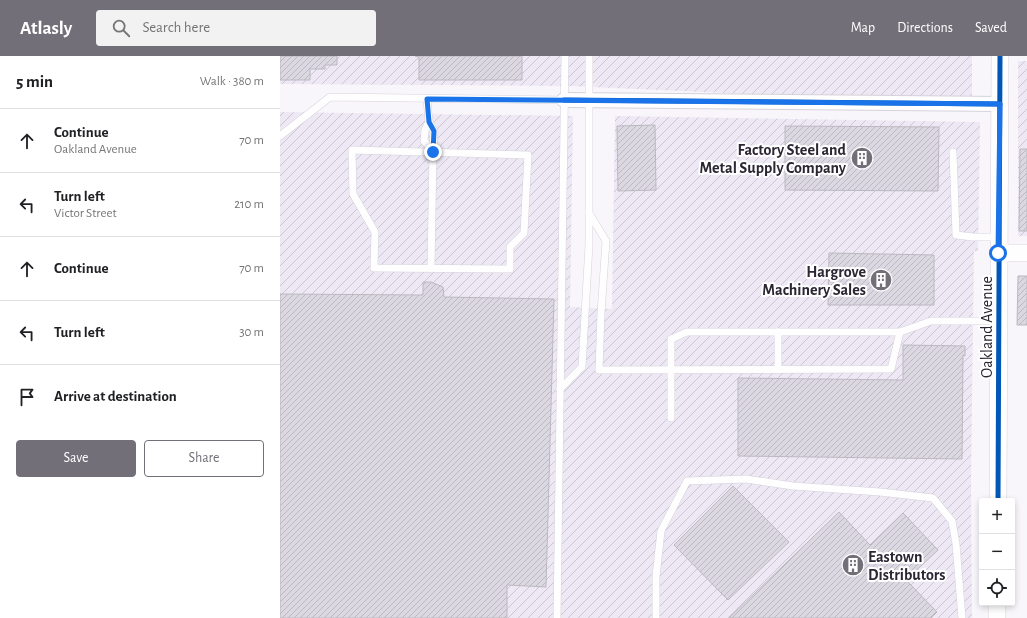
<!DOCTYPE html>
<meta charset="utf-8">
<style>
:root{--surface:#fff;--page:#f2f2f2;--text:#202124;--muted:#757577;--line:#e0e0e0;--accent:#736f79}
body{margin:0;font-family:"Alegreya Sans",sans-serif;background:var(--page);color:var(--text)}
.controls{position:absolute;right:12px;bottom:12px;display:grid;overflow:hidden;border-radius:4px;box-shadow:0 2px 6px #0003}
.controls button{width:36px;height:36px;display:grid;place-items:center;padding:0;border:0;border-bottom:1px solid var(--line);background:var(--surface);color:var(--text);font:20px sans-serif}
.stop{position:absolute;width:12px;height:12px;margin:-9px;border:3px solid #1a73e8;border-radius:50%;background:#fff}
.stop.end{background:#1a73e8;border-color:#fff;box-shadow:0 1px 4px #0008}
.list{margin:0;padding:0;list-style:none}
h2{display:flex;justify-content:space-between;align-items:center;height:52px;margin:0;padding:0 16px;font-size:17px}
h2 small{font-size:13px;font-weight:400;color:var(--muted)}
.list li{display:grid;grid-template-columns:26px 1fr auto;gap:12px;align-items:center;box-sizing:border-box;height:64px;padding:0 16px;border-top:1px solid var(--line)}
.list b{display:block;font-size:15px;white-space:nowrap}
.list p{margin:0;font-size:13px;white-space:nowrap;color:var(--muted)}
.list em{font-size:13px;font-style:normal;color:var(--muted)}
.actions{display:flex;gap:8px;padding:12px 16px}
.actions a{flex:1;padding:9px 0;border:1px solid var(--accent);border-radius:4px;text-align:center;font-size:14px;color:var(--accent)}
.actions .main{background:var(--accent);color:#fff}
.icon{flex:none;width:22px;height:22px;fill:none;stroke:currentColor;stroke-width:2;stroke-linecap:round;stroke-linejoin:round}
.map{position:relative;flex:none;width:747px;height:562px;overflow:hidden}
header{display:flex;align-items:center;gap:24px;box-sizing:border-box;height:56px;padding:0 20px;background:var(--accent);color:#fff}
header strong{font-size:19px}
nav{display:flex;gap:22px;margin-inline-start:auto;font-size:14px}
.search{width:280px;height:36px;background:var(--page);display:flex;align-items:center;gap:10px;box-sizing:border-box;padding:0 14px;border-radius:4px;color:var(--muted);font-size:15px}
main{display:flex}
aside{flex:1;background:var(--surface)}
.map>svg:first-child{display:block}
</style>
<header>
<strong>Atlasly</strong>
<div class="search"><svg class="icon" aria-label="search" viewBox="0 0 24 24"><circle cx="10" cy="10" r="6"/><path d="M15 15l6 6"/></svg>Search here</div>
<nav><a>Map</a><a>Directions</a><a>Saved</a></nav>
</header>
<main>
<aside>
<h2>5 min<small>Walk · 380 m</small></h2>
<ul class="list">
<li><svg class="icon" aria-label="ahead" viewBox="0 0 24 24"><path d="M12 20V5M6 11l6-6 6 6"/></svg><div><b>Continue</b><p>Oakland Avenue</p></div><em>70 m</em></li>
<li><svg class="icon" aria-label="left" viewBox="0 0 24 24"><path d="M17 20v-9H6M10 6l-5 5 5 5"/></svg><div><b>Turn left</b><p>Victor Street</p></div><em>210 m</em></li>
<li><svg class="icon" aria-label="ahead" viewBox="0 0 24 24"><path d="M12 20V5M6 11l6-6 6 6"/></svg><div><b>Continue</b></div><em>70 m</em></li>
<li><svg class="icon" aria-label="left" viewBox="0 0 24 24"><path d="M17 20v-9H6M10 6l-5 5 5 5"/></svg><div><b>Turn left</b></div><em>30 m</em></li>
<li><svg class="icon" aria-label="arrive" viewBox="0 0 24 24"><path d="M6 21V4h12l-3 4 3 4H6"/></svg><div><b>Arrive at destination</b></div></li>
</ul>
<div class="actions"><a class="main">Save</a><a>Share</a></div>
</aside>
<div class="map">
<svg width="747" height="562" viewBox="0 0 747 562">
<defs>
<pattern id="industrial-furrows" width="10" height="10" patternUnits="userSpaceOnUse"><rect width="10" height="10" fill="#ede8f4"/><path d="M-1 1l2-2M0 10L10 0M9 11l2-2" fill="none" stroke="#cbc7d2"/></pattern>
<pattern id="building-hatch" width="6" height="6" patternUnits="userSpaceOnUse"><rect width="6" height="6" fill="#dcd8e1"/><path d="M-1 1l2-2M0 6l6-6M5 7l2-2" fill="none" stroke="#bdb9c2"/></pattern>
</defs>
<rect width="100%" height="100%" fill="#f8f6fb"/>
<g fill="url(#industrial-furrows)">
<path d="M0,0H692V48L289,30L0,28Z"/>
<rect x="738" y="5" width="9" height="175"/>
<path d="M0,56L293,60L290,251L332,253L335,60L700,66L698,195H694L691,421L692,562H0Z"/>
</g>
<g fill="url(#building-hatch)" stroke="#bcb8c1">
<path d="M0,0H57V9H45V13H30V24H0Z"/>
<path d="M135,0H242V24H139V1Z"/>
<path d="M375,69L376,134L338,135L337,70Z"/>
<path d="M505,70L659,71L658,135L505,134Z"/>
<path d="M740,93H747V175H739Z"/>
<path d="M549,197L654,199V249H548Z"/>
<path d="M738,220H747V269H737Z"/>
<path d="M143,226H151L163,231L164,241L274,243L266,531L227,529V562H0V238L143,239Z"/>
<path d="M623,289L685,290V300L683,299L682,403L458,400V322L623,324Z"/>
<path d="M453,430L509,486L448,544L394,489Z"/>
<path d="M559,456L590,489L623,457L658,494L626,524L657,556L651,562H449Z"/>
</g>
<g fill="none" stroke-linecap="round" stroke-linejoin="round">
<g stroke="#d6d2db" stroke-width="8">
<g id="service">
<path d="M147,43L149,66L154,75L153,96L144,85L145,74L149,66"/>
<path d="M0,80L50,41L284,44"/>
<path d="M72,94L248,99L244,177L230,191V213L94,212L95,176L73,138Z"/>
<path d="M673,96L676,179L693,181H718"/>
<path d="M309,157L326,185L321,257L319,314L611,313L620,276"/>
<path d="M151,212L153,96"/>
<path d="M498,313V276"/>
<path d="M280,333L302,311L309,189V0"/>
<path d="M391,362V283L407,276H620L651,265H719"/>
<path d="M277,562L285,0"/>
<path d="M376,562V520L381,475L407,425L466,423L513,430L600,436L653,442L672,465L676,488L682,562"/>
</g>
</g>
<g stroke="#d6d2db" stroke-width="16">
<path id="minor" d="M284,44L720,48"/>
</g>
<g stroke="#d6d2db" stroke-width="18">
<g id="tertiary">
<path d="M718,197H747"/>
<path d="M718,445L720,0"/>
<path d="M717,562V547"/>
</g>
</g>
<use href="#service" stroke="#fefefe" stroke-width="7"/>
<use href="#minor" stroke="#fefefe" stroke-width="14"/>
<use href="#tertiary" stroke="#fefefe" stroke-width="17"/>
<g stroke="#fff" stroke-width="8">
<g id="cycleway">
<path d="M284,44L720,48"/>
<path d="M718,445L720,0"/>
</g>
</g>
<use href="#cycleway" stroke="#0057b8" stroke-width="5"/>
</g>
<g fill="none" stroke-linecap="round" stroke-linejoin="round">
<path stroke="#1a73e8" stroke-width="5" d="M153,96L154,75L149,66L147,43L720,48L718,197"/>
</g>
<defs>
<g id="building-disc" transform="scale(1.15)"><circle r="9.5" fill="#736f79" stroke="#fff"/><path d="M-4-6H4V6H1V3H-1V6H-4ZM-2.5-4.3h1.7v1.8h-1.7ZM.8-4.3h1.7v1.8H.8ZM-2.5-1h1.7V.8h-1.7ZM.8-1h1.7V.8H.8Z" fill="#fff"/></g>
</defs>
<g fill-rule="evenodd">
<use href="#building-disc" x="582" y="102"/>
<use href="#building-disc" x="601" y="224"/>
<use href="#building-disc" x="573" y="509"/>
</g>
<g text-anchor="middle" stroke-width="4" stroke-linejoin="round" paint-order="stroke">
<g font-size="16" font-weight="bold" fill="#2c2633" stroke="#fff" text-anchor="end">
<text x="566" y="99">Factory Steel and<tspan x="566" dy="18">Metal Supply Company</tspan></text>
<text x="586" y="221">Hargrove<tspan x="586" dy="18">Machinery Sales</tspan></text>
<text x="588" y="506" text-anchor="start">Eastown<tspan x="588" dy="18">Distributors</tspan></text>
</g>
<g font-size="16" fill="#2c2633" stroke="#fff">
<text transform="translate(706 271) rotate(-90)" y="6">Oakland Avenue</text>
</g>
</g>
</svg>
<div class="controls">
<button>+</button>
<button>−</button>
<button><svg class="icon" aria-label="locate" viewBox="0 0 24 24"><circle cx="12" cy="12" r="6"/><path d="M12 2v4M12 18v4M2 12h4M18 12h4"/></svg></button>
</div>
<div class="stop" style="left:718px;top:197px"></div>
<div class="stop end" style="left:153px;top:96px"></div>
</div>
</main>
